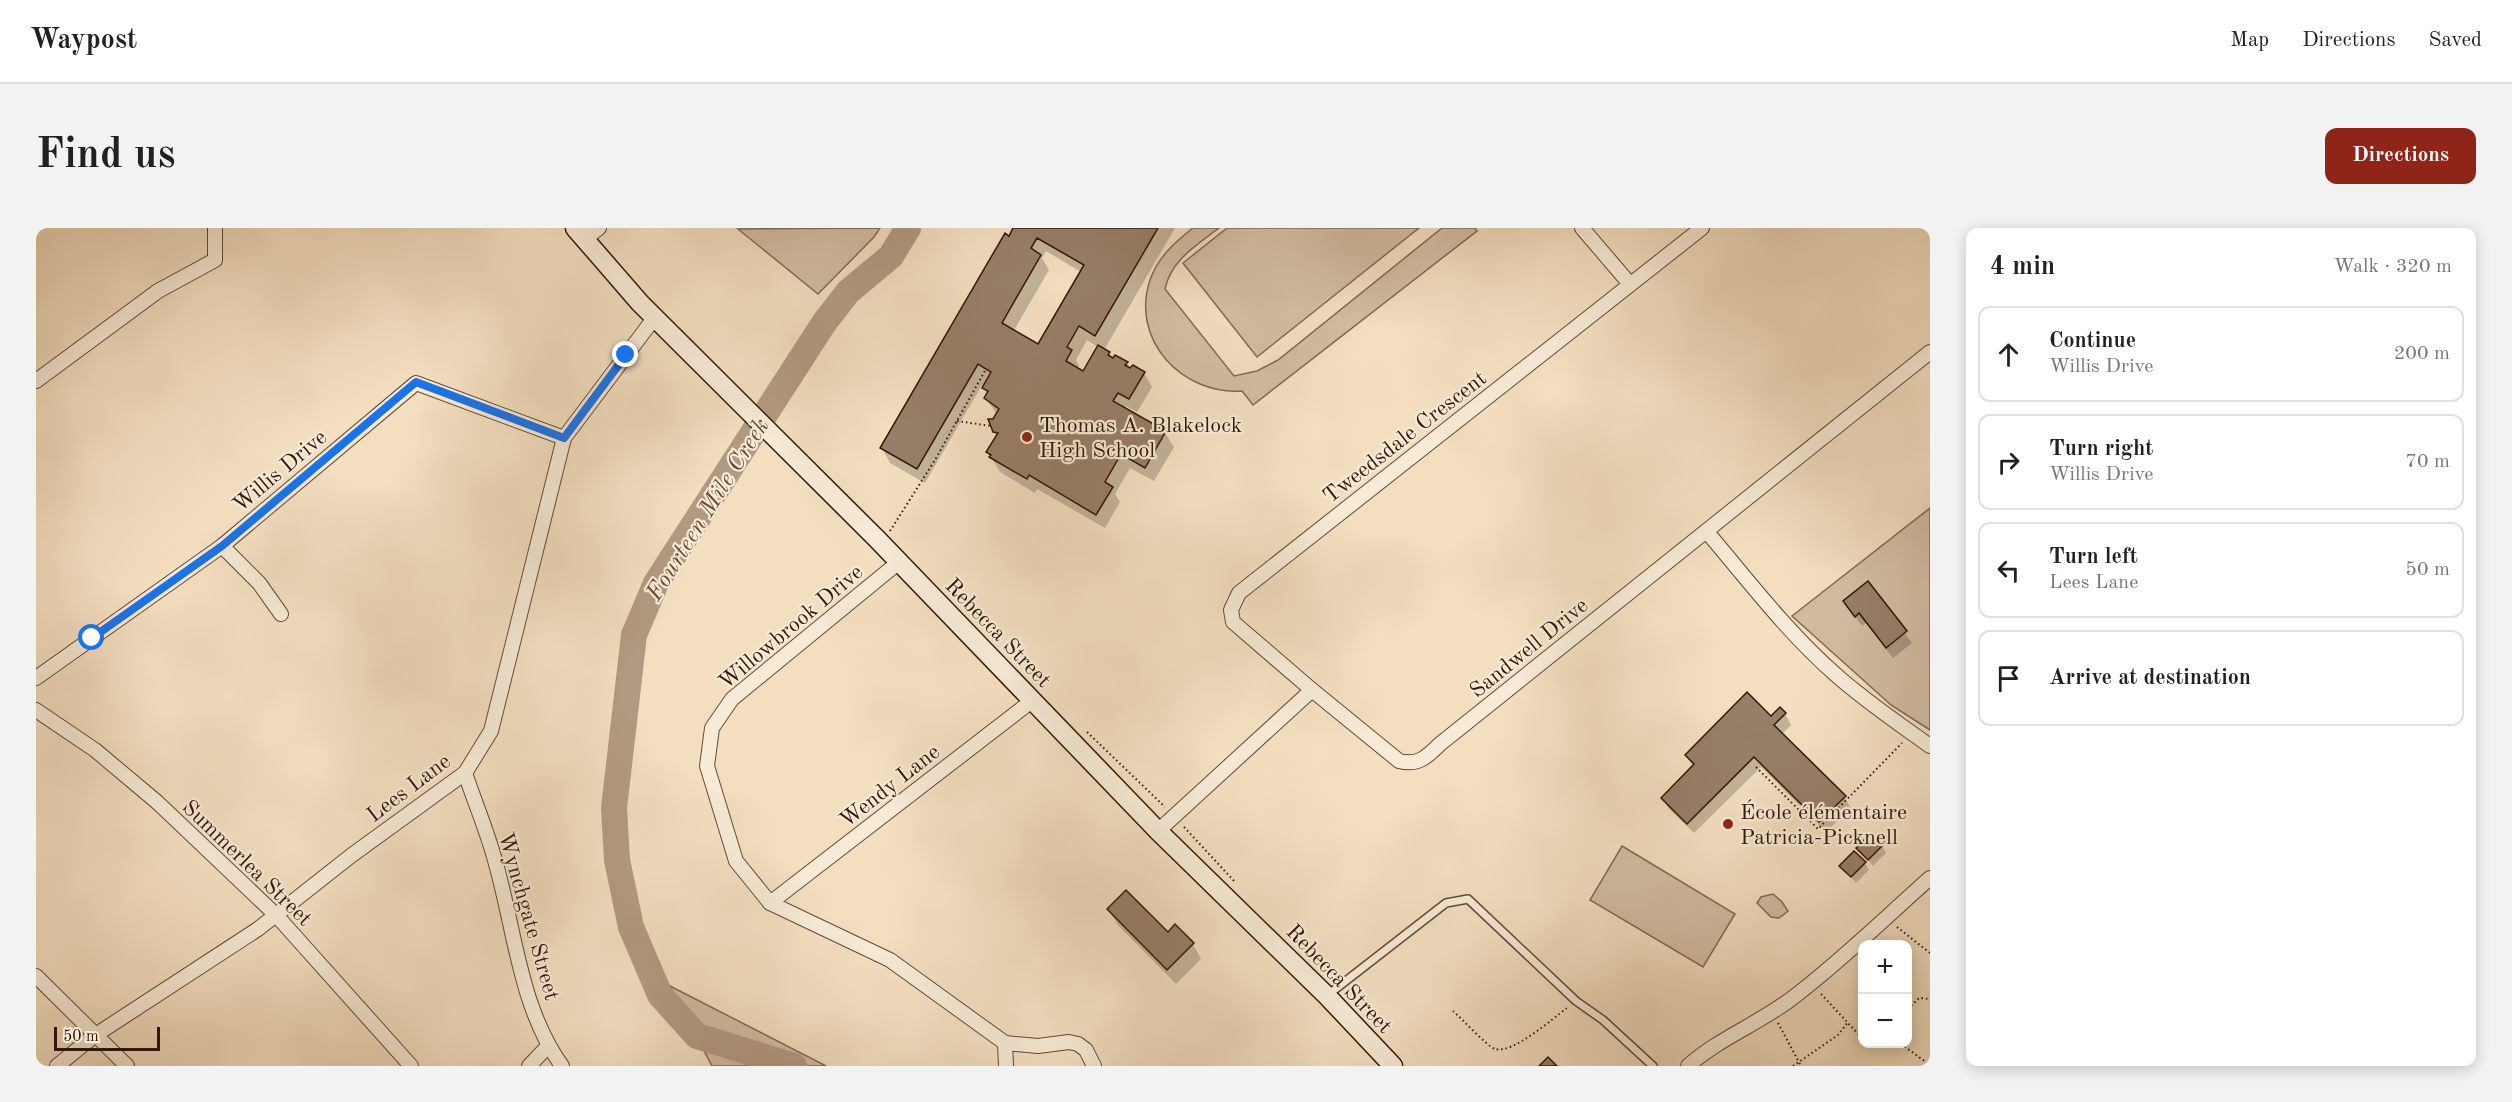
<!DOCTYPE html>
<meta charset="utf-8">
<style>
:root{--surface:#fff;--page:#f2f2f2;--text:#202124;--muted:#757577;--line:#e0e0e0;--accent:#8f2418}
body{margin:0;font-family:"Old Standard TT",serif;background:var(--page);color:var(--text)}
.controls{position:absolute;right:18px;bottom:18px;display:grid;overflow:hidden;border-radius:12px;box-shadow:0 3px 15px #0003}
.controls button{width:54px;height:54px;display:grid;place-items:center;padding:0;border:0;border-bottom:2px solid var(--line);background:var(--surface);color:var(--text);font:30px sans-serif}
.scale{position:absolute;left:18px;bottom:15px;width:106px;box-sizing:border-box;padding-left:6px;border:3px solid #331709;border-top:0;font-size:16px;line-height:21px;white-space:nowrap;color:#331709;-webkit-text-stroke:4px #f7ead6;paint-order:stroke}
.stop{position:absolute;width:18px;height:18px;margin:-14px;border:4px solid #1a73e8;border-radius:50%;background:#fff}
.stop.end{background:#1a73e8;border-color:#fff;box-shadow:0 2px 6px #0008}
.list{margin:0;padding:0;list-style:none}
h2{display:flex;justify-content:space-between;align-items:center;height:78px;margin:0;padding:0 24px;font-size:26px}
h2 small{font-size:20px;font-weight:400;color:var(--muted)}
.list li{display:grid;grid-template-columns:39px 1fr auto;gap:18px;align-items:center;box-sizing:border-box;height:96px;margin:0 12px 12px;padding:0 12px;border:2px solid var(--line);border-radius:12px}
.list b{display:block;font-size:22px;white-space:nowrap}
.list p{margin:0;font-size:20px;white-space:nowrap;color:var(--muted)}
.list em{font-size:20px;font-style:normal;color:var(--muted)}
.icon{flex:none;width:33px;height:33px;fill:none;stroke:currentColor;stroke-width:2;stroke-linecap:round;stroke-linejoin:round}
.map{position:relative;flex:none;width:1894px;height:838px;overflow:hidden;border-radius:12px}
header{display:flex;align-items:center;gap:36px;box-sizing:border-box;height:84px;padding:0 30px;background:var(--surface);border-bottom:2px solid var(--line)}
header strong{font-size:28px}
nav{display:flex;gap:33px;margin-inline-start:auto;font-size:21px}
.intro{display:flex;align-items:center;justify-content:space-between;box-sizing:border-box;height:144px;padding:0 36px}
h1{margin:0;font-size:42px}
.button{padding:15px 27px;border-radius:12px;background:var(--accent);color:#fff;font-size:21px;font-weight:700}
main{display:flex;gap:36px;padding:0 36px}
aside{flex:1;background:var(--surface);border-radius:12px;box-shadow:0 3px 15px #0003}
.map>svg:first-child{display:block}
</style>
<header>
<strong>Waypost</strong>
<nav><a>Map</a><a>Directions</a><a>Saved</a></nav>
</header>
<div class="intro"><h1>Find us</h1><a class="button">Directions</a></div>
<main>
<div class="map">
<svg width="1894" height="838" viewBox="0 0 1894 838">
<rect width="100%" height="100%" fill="#f3dec0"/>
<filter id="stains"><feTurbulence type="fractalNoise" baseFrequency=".00333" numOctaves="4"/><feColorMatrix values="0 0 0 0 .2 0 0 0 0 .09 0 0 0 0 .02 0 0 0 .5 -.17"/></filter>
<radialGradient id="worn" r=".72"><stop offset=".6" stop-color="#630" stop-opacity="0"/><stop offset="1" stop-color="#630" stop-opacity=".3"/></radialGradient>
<g fill="#d2bca1" stroke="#826a55" stroke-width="1.5">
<path d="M844,0L838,9L782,66L702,1Z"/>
<path d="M1157,0H1183C1161,17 1135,32 1129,61L1198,148L1221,143L1242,132L1406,0H1439L1441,3L1217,177L1206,163C1146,167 1094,112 1114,52C1122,29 1138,15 1157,0Z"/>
<path d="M1191,0H1383L1221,129L1147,35Z"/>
<path d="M1894,280V502L1855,477L1756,388Z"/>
<path d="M1586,618L1699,686L1667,739L1554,672Z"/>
<path d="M1737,666L1746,674L1752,683L1743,690L1735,689L1721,675L1725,669Z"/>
<path d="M634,758L790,838H676Z"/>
</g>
<g fill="#0003" fill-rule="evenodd">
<path d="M978,0H1139L1068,122L1077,132L1091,135L1095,142L1108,145L1116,159L1101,184L1090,178L1089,181L1129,205L1138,219L1118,253L1094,240L1079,266L1084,274L1069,300L1001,261L999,265L964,244L952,224L961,209L958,204V192L961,187L950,170L952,167L946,157L889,255L854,235L846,220ZM1010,23L1045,44L1002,118L977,104L1013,42L1006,30ZM1051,112L1062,119L1048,145L1041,141L1043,138L1040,132Z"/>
<path d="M1832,356L1876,415L1857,430L1830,395L1826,398L1809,374Z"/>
<path d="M1749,486L1755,497L1746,506L1808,569L1815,580L1790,604L1725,539L1658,605L1633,581L1627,570L1657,539L1651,528Z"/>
<path d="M1846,618L1850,625L1837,638L1822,620Z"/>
<path d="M1829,635L1833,642L1820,655L1805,638Z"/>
<path d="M1073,681L1132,706L1139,698L1157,716L1165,731L1140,756L1081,696Z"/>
</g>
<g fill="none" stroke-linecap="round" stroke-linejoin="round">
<path stroke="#b29a82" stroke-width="26" d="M758,838L661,808L624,767L595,699L581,632L578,580L598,407L620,355L788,95L812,64L855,28L872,0"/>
</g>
<g fill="#977e68" stroke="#331709" stroke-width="1.5" fill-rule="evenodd">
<path d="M1122,0L1059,108L1043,98L1031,119L1036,122L1030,133L1047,143L1062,117L1074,124L1072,127L1077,130L1079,127L1092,134L1089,137L1094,140L1097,137L1109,144L1093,171L1082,165L1077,173L1130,203L1109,240L1085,226L1069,254L1077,259L1060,287L993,247L991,251L953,229L955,227L950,224L962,205L957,204L952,191H957L963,181L948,170L952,163L946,160L955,144L942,136L881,241L844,220L969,5L973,8L977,0ZM1001,10L1048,37L1002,116L966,95L1005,27L995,20Z"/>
<path d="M1832,353L1871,403L1850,420L1823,385L1819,389L1807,373Z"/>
<path d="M1711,464L1735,488L1744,479L1750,485L1738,497L1810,568L1783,594L1718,529L1651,596L1625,570L1658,536L1649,527Z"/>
<path d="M1835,605L1847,617L1832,632L1820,620Z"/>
<path d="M1818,623L1830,634L1815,649L1803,638Z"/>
<path d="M1090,662L1132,704L1139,696L1158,715L1131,742L1071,681Z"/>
<path d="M1512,829L1521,838H1503Z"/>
</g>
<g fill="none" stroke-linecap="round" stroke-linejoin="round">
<g stroke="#634937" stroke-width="10">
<path id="lane" d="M1293,766L1410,675L1432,671L1540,773L1567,792L1617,838"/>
</g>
<g stroke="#634937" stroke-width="16">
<g id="street">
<path d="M1546,0L1593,55"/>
<path d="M1666,0L1203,365L1195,382L1197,394L1276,462L1363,533C1382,538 1391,529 1404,516L1894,124"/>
<path d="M549,11L563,0"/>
<path d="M0,153L122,63L179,32V0"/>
<path d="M1671,304C1712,352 1751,404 1799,446C1829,473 1862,495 1894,518"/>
<path d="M186,318L223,355L245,386"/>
<path d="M863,334L696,471L676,500L671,538L700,633L734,675L854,732L969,815L1002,818L1033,814L1042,816L1050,822L1058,838"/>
<path d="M0,450L186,318L380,155L528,210"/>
<path d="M0,482L59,522L121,574L240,687L375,838"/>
<path d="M429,545C439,575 452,605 460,636C479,703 484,780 526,838"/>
<path d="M1122,603L1276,462"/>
<path d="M734,675L997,472"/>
<path d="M0,748L91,838"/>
<path d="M969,815L970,838"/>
<path d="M21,838L58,808L222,701L316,627L429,545L455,503L528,210L619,89"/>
<path d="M493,838L512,818"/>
<path d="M1652,838C1683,810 1725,795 1759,768C1806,732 1850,689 1894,650"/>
</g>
</g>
<g stroke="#331709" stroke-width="21">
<path id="secondary" d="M539,0L604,75L841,311L1122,603L1291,768L1357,838"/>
</g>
<g stroke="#331709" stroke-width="2" stroke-dasharray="1.5 3" stroke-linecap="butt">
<path d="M921,193L955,198"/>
<path d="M854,303L899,232L950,141"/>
<path d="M1051,504L1129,579"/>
<path d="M1720,539L1782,601L1866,515"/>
<path d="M1148,599L1199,654"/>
<path d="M1861,699L1894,725"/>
<path d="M1785,766L1826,810"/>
<path d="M1872,781L1883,770L1894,771"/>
<path d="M1417,783C1425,790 1451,818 1459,821C1477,826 1516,791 1531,780"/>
<path d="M1742,795L1765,838"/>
<path d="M1832,816H1833"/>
<path d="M1865,816L1894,837"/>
<path d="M1757,838L1802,807L1812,794"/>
</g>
<use href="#lane" stroke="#f7ead6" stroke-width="7"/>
<use href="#street" stroke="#f7ead6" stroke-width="14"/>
<use href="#secondary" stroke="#f7ead6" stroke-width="18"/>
</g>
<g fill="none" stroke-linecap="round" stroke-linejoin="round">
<path stroke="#1a73e8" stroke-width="8" d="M56,410L186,318L380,154L528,210L590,127"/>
</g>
<g fill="#8f2418" stroke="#f7ead6" stroke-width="2">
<circle cx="991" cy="209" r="6"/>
<circle cx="1692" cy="596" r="6"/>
</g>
<g text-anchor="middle" stroke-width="4.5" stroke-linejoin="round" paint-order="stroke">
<g font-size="22" fill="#331709" stroke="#f7ead6" text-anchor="start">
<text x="1003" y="204">Thomas A. Blakelock<tspan x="1003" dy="25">High School</tspan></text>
<text x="1704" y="591">École élémentaire<tspan x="1704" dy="25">Patricia-Picknell</tspan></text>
</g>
<g font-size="22" fill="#331709" stroke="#f7ead6">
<text transform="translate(1368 208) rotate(-38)" y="8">Tweedsdale Crescent</text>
<text transform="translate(243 242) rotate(-40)" y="8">Willis Drive</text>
<text transform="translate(754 398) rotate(-40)" y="8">Willowbrook Drive</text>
<text transform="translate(963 404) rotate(46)" y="8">Rebecca Street</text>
<text transform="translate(1492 419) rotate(-39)" y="8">Sandwell Drive</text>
<text transform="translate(853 557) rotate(-38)" y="8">Wendy Lane</text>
<text transform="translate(372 559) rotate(-37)" y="8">Lees Lane</text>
<text transform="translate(212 634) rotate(44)" y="8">Summerlea Street</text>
<text transform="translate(494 688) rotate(74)" y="8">Wynchgate Street</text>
<text transform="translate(1304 750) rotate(46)" y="8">Rebecca Street</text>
</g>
<g font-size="24" font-style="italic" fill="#664b39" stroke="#f7ead6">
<text transform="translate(671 281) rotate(-58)" y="8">Fourteen Mile Creek</text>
</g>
</g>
<rect width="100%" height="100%" filter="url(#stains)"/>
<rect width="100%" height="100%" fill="url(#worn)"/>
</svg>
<div class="controls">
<button>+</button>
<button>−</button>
</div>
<div class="scale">50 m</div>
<div class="stop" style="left:56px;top:410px"></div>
<div class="stop end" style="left:590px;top:127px"></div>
</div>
<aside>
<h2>4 min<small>Walk · 320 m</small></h2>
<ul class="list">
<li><svg class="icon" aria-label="ahead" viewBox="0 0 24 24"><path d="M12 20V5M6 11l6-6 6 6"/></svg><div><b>Continue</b><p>Willis Drive</p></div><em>200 m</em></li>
<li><svg class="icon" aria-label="right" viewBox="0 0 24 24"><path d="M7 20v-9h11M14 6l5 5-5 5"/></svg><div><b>Turn right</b><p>Willis Drive</p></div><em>70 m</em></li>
<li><svg class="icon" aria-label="left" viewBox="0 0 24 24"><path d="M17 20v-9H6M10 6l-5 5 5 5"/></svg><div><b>Turn left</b><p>Lees Lane</p></div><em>50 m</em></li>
<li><svg class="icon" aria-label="arrive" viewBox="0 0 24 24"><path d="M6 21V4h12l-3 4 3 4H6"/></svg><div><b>Arrive at destination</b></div></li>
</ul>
</aside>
</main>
